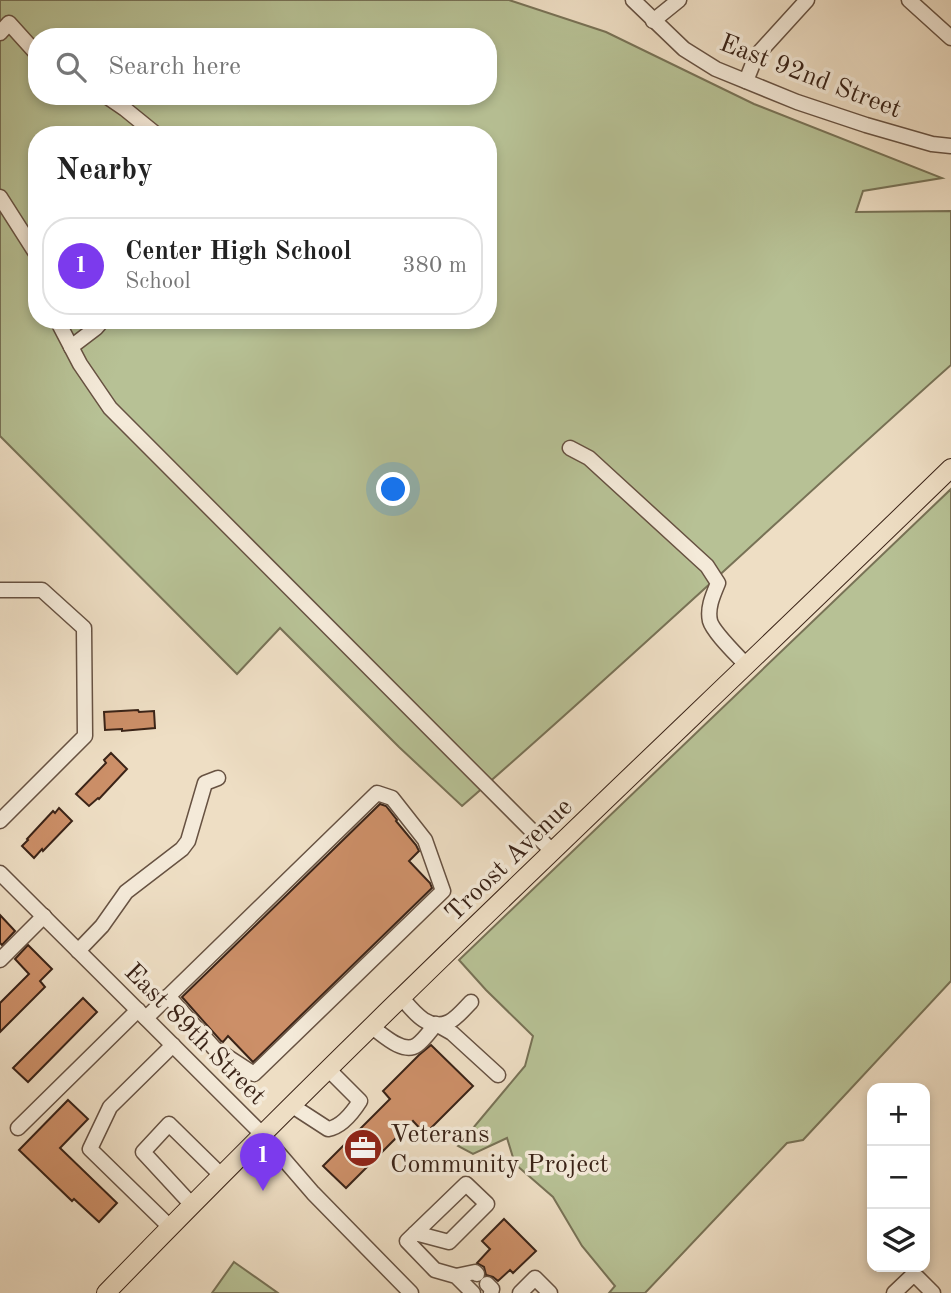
<!DOCTYPE html>
<meta charset="utf-8">
<style>
:root{--surface:#fff;--page:#f2f2f2;--text:#222;--muted:#767676;--line:#e0e0e0;--accent:#7c3aed}
body{margin:0;font-family:"Old Standard TT",serif;background:var(--page);color:var(--text)}
.controls{position:absolute;right:21px;bottom:21px;display:grid;overflow:hidden;border-radius:14px;box-shadow:0 4px 10px #0003}
.controls button{width:63px;height:63px;display:grid;place-items:center;padding:0;border:0;border-bottom:2px solid var(--line);background:var(--surface);color:var(--text);font:35px sans-serif}
.you{position:absolute;left:394px;top:490px;width:24px;height:24px;margin:-18px;border:5px solid #fff;border-radius:50%;background:#1a73e8;box-shadow:0 0 0 10px #1a73e833}
.badge{display:grid;place-items:center;width:46px;height:46px;border-radius:50%;background:var(--accent);color:#fff;font-size:23px;font-weight:700}
.pin{position:absolute;translate:-50% -58px;filter:drop-shadow(0 2px 4px #0008)}
.pin::after{content:'';position:absolute;top:37px;width:24px;height:21px;background:inherit;clip-path:polygon(0 0,100% 0,50% 100%)}
.list{margin:0;padding:0;list-style:none}
h2{display:flex;justify-content:space-between;align-items:center;height:91px;margin:0;padding:0 28px;font-size:30px}
h2 small{font-size:23px;font-weight:400;color:var(--muted)}
.list li{display:grid;grid-template-columns:46px 1fr auto;gap:21px;align-items:center;box-sizing:border-box;height:98px;margin:0 14px 14px;padding:0 14px;border:2px solid var(--line);border-radius:28px}
.list b{display:block;font-size:26px;white-space:nowrap}
.list p{margin:0;font-size:23px;white-space:nowrap;color:var(--muted)}
.list em{font-size:23px;font-style:normal;color:var(--muted)}
.icon{flex:none;width:38px;height:38px;fill:none;stroke:currentColor;stroke-width:2;stroke-linecap:round;stroke-linejoin:round}
.map{position:relative;flex:none;width:951px;height:1293px;overflow:hidden}
.search{position:absolute;background:var(--surface);box-shadow:0 4px 10px #0003;left:28px;top:28px;width:469px;height:77px;display:flex;align-items:center;gap:18px;box-sizing:border-box;padding:0 24px;border-radius:28px;color:var(--muted);font-size:26px}
.panel{position:absolute;background:var(--surface);box-shadow:0 4px 10px #0003;left:28px;top:126px;width:469px;height:203px;border-radius:28px}
.map>svg:first-child{display:block}
</style>
<div class="map">
<svg width="951" height="1293" viewBox="0 0 951 1293">
<rect width="100%" height="100%" fill="#eedec4"/>
<filter id="stains"><feTurbulence type="fractalNoise" baseFrequency=".00286" numOctaves="4"/><feColorMatrix values="0 0 0 0 .2 0 0 0 0 .09 0 0 0 0 .02 0 0 0 .5 -.17"/></filter>
<radialGradient id="worn" r=".72"><stop offset=".6" stop-color="#630" stop-opacity="0"/><stop offset="1" stop-color="#630" stop-opacity=".3"/></radialGradient>
<g fill="#b7c195" stroke="#787256" stroke-width="2" fill-rule="evenodd">
<path d="M0,0H509L606,32L754,104L942,178L863,191L856,212L951,211V365C787,511 628,662 462,806L399,747L280,628L237,674L0,436ZM37,37H488V96H37ZM37,135H488V320H37Z"/>
<path d="M951,489V981L803,1140L787,1143L645,1293H609L615,1286L582,1246L553,1197L515,1164L507,1138L473,1154L458,1146L525,1066L533,1036L486,990L459,960Z"/>
<path d="M234,1262L278,1293H212Z"/>
</g>
<g fill="#cc8f68" stroke="#3a2317" stroke-width="2">
<path d="M138,710L139,712L154,711L155,728L122,731V729L105,730L104,712Z"/>
<path d="M111,753L127,769L99,799L98,798L89,806L76,794L106,763L104,760Z"/>
<path d="M380,804L386,806L397,820L396,821L416,845L419,851L409,861L430,883L432,888L253,1062L228,1036L223,1042L221,1041L182,997Z"/>
<path d="M59,808L72,821L43,851L42,849L34,858L22,846L28,840L27,839L53,811L55,813Z"/>
<path d="M0,915L15,931L2,945L0,943Z"/>
<path d="M28,945L52,969L40,981L45,987L0,1032V1003L29,974L15,959Z"/>
<path d="M83,998L97,1012L28,1082L13,1068Z"/>
<path d="M431,1045L473,1086L425,1134L413,1121L346,1188L323,1166L390,1099L383,1091L419,1055Z"/>
<path d="M68,1100L88,1119L60,1148L117,1203L99,1222L74,1199L72,1201L19,1150Z"/>
<path d="M504,1219L536,1251L513,1273L510,1270L498,1281L493,1277L486,1275L484,1267L477,1263L490,1249L482,1241Z"/>
</g>
<g fill="none" stroke-linecap="round" stroke-linejoin="round">
<g stroke="#675242" stroke-width="17">
<g id="minor">
<path d="M633,0L684,49L716,69L797,102L866,125L932,144L951,146"/>
<path d="M909,0L951,38"/>
<path d="M653,21L679,0"/>
<path d="M0,33L9,23L37,54"/>
<path d="M746,81L756,56L807,0"/>
<path d="M106,96L125,109L157,135"/>
<path d="M0,197L37,255"/>
<path d="M57,320L80,364L110,408L553,852"/>
<path d="M71,347L96,328L103,320"/>
<path d="M570,448L589,458L707,566L718,583C713,595 707,608 710,621C713,632 738,656 746,665"/>
<path d="M0,590H42L84,628L85,736L0,821"/>
<path d="M0,873L262,1134L313,1193L411,1293"/>
<path d="M78,951L102,926L126,892L182,849L188,841L205,783L218,778"/>
<path d="M0,960L44,916"/>
<path d="M401,997C413,1011 428,1032 449,1022C457,1018 465,1008 471,1002"/>
<path d="M146,1018C223,943 300,868 377,793L392,798L425,840L443,891L254,1074L214,1048L168,996"/>
<path d="M372,1027C382,1034 403,1055 417,1045C424,1040 430,1031 436,1024L452,1033L498,1075"/>
<path d="M291,1105L328,1129C341,1127 353,1112 360,1101L328,1069"/>
<path d="M18,1128L138,1010"/>
<path d="M192,1205L143,1152L169,1124L221,1175"/>
<path d="M170,1227L90,1149L110,1107L173,1045"/>
<path d="M415,1233L449,1242L487,1204L466,1184L407,1241L435,1270L456,1276L473,1293"/>
<path d="M456,1276L475,1272L477,1274"/>
<path d="M487,1284L492,1289L491,1293"/>
<path d="M520,1293L535,1278L550,1293"/>
<path d="M894,1293L914,1274L933,1293"/>
</g>
</g>
<g stroke="#3a2317" stroke-width="20">
<path id="major" d="M106,1293C380,1010 669,742 951,468"/>
</g>
<use href="#minor" stroke="#f4ead9" stroke-width="14"/>
<use href="#major" stroke="#eedec4" stroke-width="18"/>
</g>
<defs>
<g id="office-disc" transform="scale(2.0125)"><circle r="9.5" fill="#8f2418" stroke="#f4ead9"/><path d="M-6-3h4V-5.5h4V-3h4V5H-6ZM-1-4.5V-3h2v-1.5ZM-6 0V1H6V0Z" fill="#fff"/></g>
</defs>
<g fill-rule="evenodd">
<use href="#office-disc" x="363" y="1148"/>
</g>
<g text-anchor="middle" stroke-width="7" stroke-linejoin="round" paint-order="stroke">
<g font-size="26" fill="#3a2317" stroke="#f4ead9">
<text transform="translate(811 75) rotate(21)" y="9">East 92nd Street</text>
<text transform="translate(508 859) rotate(-44)" y="9">Troost Avenue</text>
<text transform="translate(196 1033) rotate(45)" y="9">East 89th Street</text>
</g>
<g font-size="26" fill="#3a2317" stroke="#f4ead9" text-anchor="start">
<text x="390" y="1142">Veterans<tspan x="390" dy="30">Community Project</tspan></text>
</g>
</g>
<rect width="100%" height="100%" filter="url(#stains)"/>
<rect width="100%" height="100%" fill="url(#worn)"/>
</svg>
<div class="controls">
<button>+</button>
<button>−</button>
<button><svg class="icon" aria-label="layers" viewBox="0 0 24 24"><path d="M12 4l9 5-9 5-9-5zM3 14l9 5 9-5"/></svg></button>
</div>
<div class="you"></div>
<div class="pin badge" style="left:263px;top:1191px">1</div>
<div class="search"><svg class="icon" aria-label="search" viewBox="0 0 24 24"><circle cx="10" cy="10" r="6"/><path d="M15 15l6 6"/></svg>Search here</div>
<section class="panel">
<h2>Nearby<small></small></h2>
<ul class="list">
<li><span class="badge">1</span><div><b>Center High School</b><p>School</p></div><em>380 m</em></li>
</ul>
</section>
</div>
